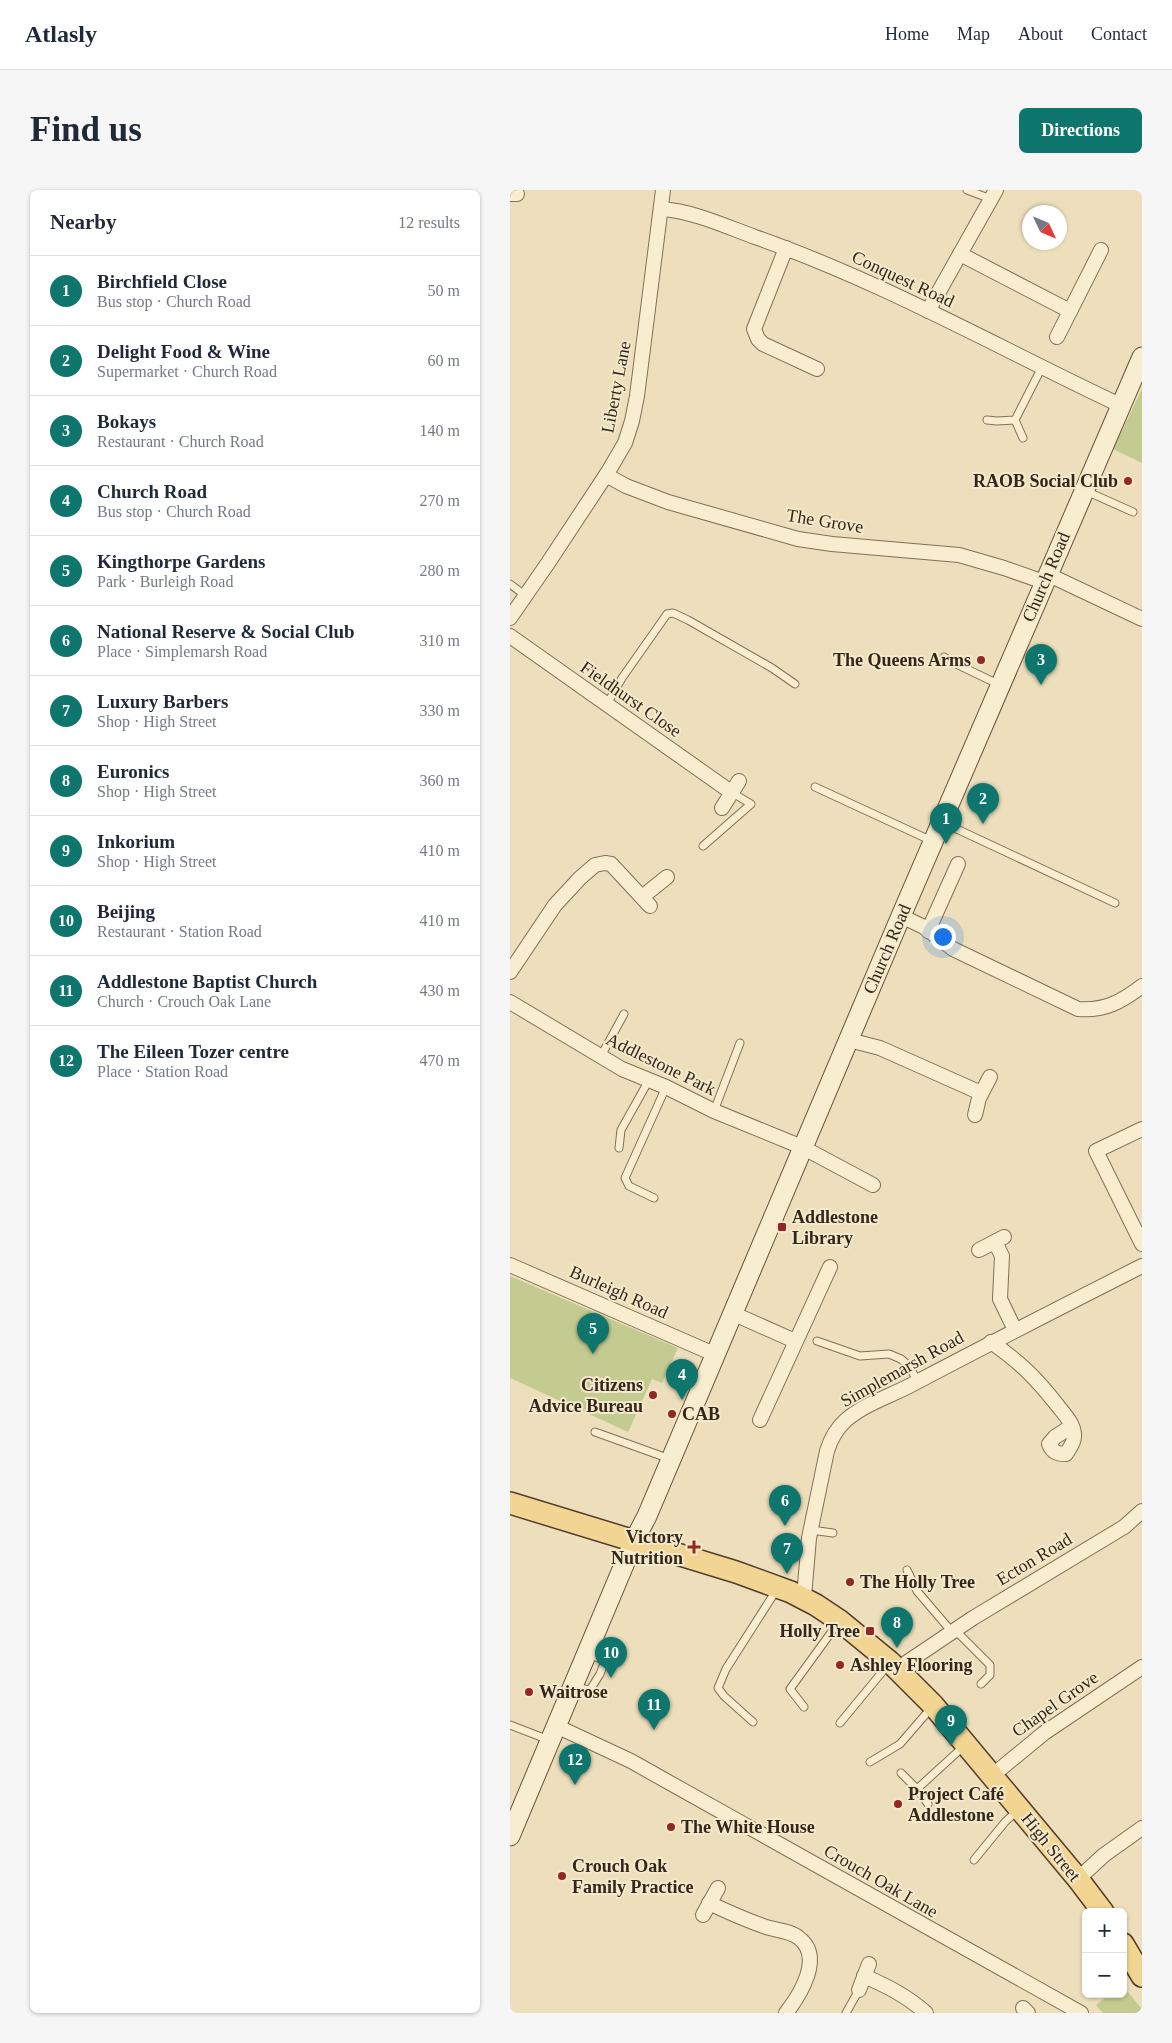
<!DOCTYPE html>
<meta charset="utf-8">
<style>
:root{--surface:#fff;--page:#f6f6f7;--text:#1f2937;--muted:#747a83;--line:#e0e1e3;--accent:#0f766e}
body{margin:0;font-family:"Times New Roman",serif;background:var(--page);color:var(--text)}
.controls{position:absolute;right:15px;bottom:15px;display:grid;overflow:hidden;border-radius:8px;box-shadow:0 1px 4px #0004}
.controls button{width:45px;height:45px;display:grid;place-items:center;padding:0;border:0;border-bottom:1px solid var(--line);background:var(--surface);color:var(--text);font:25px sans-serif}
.compass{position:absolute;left:512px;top:15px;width:45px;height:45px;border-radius:50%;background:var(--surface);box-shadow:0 1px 4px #0004;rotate:134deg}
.you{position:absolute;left:432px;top:746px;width:18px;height:18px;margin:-12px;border:4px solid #fff;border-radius:50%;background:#1a73e8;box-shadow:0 0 0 8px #1a73e833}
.badge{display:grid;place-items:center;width:32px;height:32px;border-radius:50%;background:var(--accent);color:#fff;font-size:16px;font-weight:700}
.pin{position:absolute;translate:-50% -41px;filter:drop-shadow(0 1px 2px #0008)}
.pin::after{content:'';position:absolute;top:26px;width:18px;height:15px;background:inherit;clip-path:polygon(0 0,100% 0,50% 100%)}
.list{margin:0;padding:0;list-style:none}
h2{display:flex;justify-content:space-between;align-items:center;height:65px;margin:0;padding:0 20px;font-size:21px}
h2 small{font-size:16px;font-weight:400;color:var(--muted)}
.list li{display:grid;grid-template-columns:32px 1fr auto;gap:15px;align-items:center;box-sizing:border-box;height:70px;padding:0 20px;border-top:1px solid var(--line)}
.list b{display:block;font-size:19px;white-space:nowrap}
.list p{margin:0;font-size:16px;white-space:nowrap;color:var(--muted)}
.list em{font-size:16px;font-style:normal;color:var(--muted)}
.map{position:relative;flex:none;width:632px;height:1823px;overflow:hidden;border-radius:8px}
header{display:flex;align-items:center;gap:30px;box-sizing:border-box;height:70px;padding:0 25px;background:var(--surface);border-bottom:1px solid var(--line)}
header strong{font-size:24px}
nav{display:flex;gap:28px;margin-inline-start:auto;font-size:18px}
.intro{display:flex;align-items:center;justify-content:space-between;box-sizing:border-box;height:120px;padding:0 30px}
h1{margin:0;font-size:35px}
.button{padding:12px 22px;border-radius:8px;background:var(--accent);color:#fff;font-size:18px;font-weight:700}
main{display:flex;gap:30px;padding:0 30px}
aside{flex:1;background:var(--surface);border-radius:8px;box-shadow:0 1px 4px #0004}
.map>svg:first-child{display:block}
</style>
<header>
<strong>Atlasly</strong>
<nav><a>Home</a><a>Map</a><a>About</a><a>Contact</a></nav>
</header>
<div class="intro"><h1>Find us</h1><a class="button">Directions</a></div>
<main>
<aside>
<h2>Nearby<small>12 results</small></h2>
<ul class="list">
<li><span class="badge">1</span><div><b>Birchfield Close</b><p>Bus stop · Church Road</p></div><em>50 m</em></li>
<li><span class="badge">2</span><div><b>Delight Food &amp; Wine</b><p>Supermarket · Church Road</p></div><em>60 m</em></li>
<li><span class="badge">3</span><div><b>Bokays</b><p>Restaurant · Church Road</p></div><em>140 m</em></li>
<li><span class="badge">4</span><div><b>Church Road</b><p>Bus stop · Church Road</p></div><em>270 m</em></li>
<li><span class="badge">5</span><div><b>Kingthorpe Gardens</b><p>Park · Burleigh Road</p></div><em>280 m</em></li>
<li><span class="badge">6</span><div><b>National Reserve &amp; Social Club</b><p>Place · Simplemarsh Road</p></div><em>310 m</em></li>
<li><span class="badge">7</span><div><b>Luxury Barbers</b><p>Shop · High Street</p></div><em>330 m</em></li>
<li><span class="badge">8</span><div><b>Euronics</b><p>Shop · High Street</p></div><em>360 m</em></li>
<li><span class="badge">9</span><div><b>Inkorium</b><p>Shop · High Street</p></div><em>410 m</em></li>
<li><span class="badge">10</span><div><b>Beijing</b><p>Restaurant · Station Road</p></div><em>410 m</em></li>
<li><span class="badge">11</span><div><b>Addlestone Baptist Church</b><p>Church · Crouch Oak Lane</p></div><em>430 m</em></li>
<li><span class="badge">12</span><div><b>The Eileen Tozer centre</b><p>Place · Station Road</p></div><em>470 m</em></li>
</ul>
</aside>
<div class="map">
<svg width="632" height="1823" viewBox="0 0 632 1823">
<rect width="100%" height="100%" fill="#eddfbc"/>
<g fill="#c3cb90">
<path d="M632,199V273L603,259Z"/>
<path d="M0,1086L168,1158L152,1193L142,1189L118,1242L0,1188Z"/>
<path d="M613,1796L632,1819V1823H593L586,1815L600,1804H613Z"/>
</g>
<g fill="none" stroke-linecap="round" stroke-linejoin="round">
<g stroke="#846f56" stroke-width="9">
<g id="lane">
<path d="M457,0L481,9"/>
<path d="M477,230L487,231L505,230L532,177"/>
<path d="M505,230L513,248"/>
<path d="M576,301L623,322"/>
<path d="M0,394L16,406"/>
<path d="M434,467L440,471L490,495"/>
<path d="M97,514L112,488L157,424L163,423L178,430L262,478L285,494"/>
<path d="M305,597L422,651"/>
<path d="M434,633L605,713"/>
<path d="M193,656L241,614L221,602"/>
<path d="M91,866L114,824"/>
<path d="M204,921L230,853"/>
<path d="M109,958L111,940L139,890"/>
<path d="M144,1008L119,996L115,988L156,897"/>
<path d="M307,1151L350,1166L379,1164L391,1169L399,1176L408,1192"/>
<path d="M85,1242L160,1269"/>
<path d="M301,1340L323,1343"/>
<path d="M397,1380L407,1401L442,1442"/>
<path d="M445,1440L480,1475V1485L471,1494"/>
<path d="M84,1449L108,1460"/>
<path d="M63,1497L80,1500L90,1484L95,1471L79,1464"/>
<path d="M294,1517L280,1499L328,1433"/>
<path d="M243,1532L214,1506L208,1498L216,1479L267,1399"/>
<path d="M330,1533L378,1475"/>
<path d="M0,1535L39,1550"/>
<path d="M360,1572L390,1554L422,1517"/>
<path d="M391,1583L407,1599L418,1614"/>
<path d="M407,1599L454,1556"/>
<path d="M464,1670L495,1632L508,1620"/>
<path d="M336,1823L349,1800"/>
</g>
</g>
<g stroke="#846f56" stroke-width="16">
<g id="street">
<path d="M0,4H7"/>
<path d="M151,19C183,21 215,36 245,47C371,91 489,158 610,215"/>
<path d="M276,58L244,139L248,149L253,154L307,179"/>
<path d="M450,64L560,121"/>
<path d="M418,121L486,0"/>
<path d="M547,147L591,60"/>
<path d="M96,285L116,296L158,312L288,349L322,354L449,365L494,378L534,392"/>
<path d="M537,384L632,429"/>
<path d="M0,428L38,373L98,282L115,253L122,231L127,206L153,0"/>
<path d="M0,446L221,602"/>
<path d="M212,618L229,591"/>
<path d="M132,707L157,687"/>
<path d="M391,726L414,737L443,759L568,819C595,821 611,812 632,796"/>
<path d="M418,741L448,674"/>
<path d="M0,782L45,715L70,688L85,675L95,673L101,674L140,716"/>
<path d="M0,812L112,879L156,897L204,921L292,957L363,995"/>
<path d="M339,850L370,858L471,903"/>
<path d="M465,925L469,908L480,887"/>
<path d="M632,939L586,961L632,1054"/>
<path d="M485,1052L492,1066L490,1109L505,1140"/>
<path d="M469,1060L494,1047"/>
<path d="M0,1075L204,1164"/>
<path d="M222,1123L285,1151"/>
<path d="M481,1152C511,1173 526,1188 548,1216C555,1225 565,1235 564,1247C564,1253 559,1259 556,1264C547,1264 542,1262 539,1254L545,1247L562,1236"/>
<path d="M250,1230L320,1077"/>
<path d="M294,1407L299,1348L317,1261C321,1248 326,1239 336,1230C356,1213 381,1206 403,1194C479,1154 555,1115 632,1076"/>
<path d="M388,1481L396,1473L463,1428L614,1337L632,1321"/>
<path d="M46,1536L121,1571L160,1593L571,1823"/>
<path d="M483,1585L534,1543L632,1477"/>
<path d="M568,1689L594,1665L632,1638"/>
<path d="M199,1713C218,1722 236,1730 256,1737C266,1740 281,1741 289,1748C314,1767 290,1805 276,1823"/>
<path d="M193,1725L208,1698"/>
<path d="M354,1786C377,1796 397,1806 416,1823"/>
<path d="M349,1800L359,1774"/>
<path d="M513,1818L518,1823"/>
</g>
</g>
<g stroke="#665039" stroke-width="21">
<path id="secondary" d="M0,1646L124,1351L137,1326L391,726L632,167"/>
</g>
<g stroke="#523d2b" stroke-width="24">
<g id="primary">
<path d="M0,1313L226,1382L281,1402L306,1415L330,1431L380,1472L423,1515L568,1689L593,1722"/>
<path d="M613,1754L632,1786"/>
</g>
</g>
<use href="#lane" stroke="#f8edcf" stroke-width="7"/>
<use href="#street" stroke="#f8edcf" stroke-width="14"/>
<use href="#secondary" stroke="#f8edcf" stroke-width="19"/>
<use href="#primary" stroke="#f2d592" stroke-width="21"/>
</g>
<g fill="#932726" stroke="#f5e9cb" stroke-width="2">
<circle cx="618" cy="291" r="5"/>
<circle cx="471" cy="470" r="5"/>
<rect x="267" y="1032" width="10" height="10" rx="2.5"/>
<circle cx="143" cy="1205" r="5"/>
<circle cx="162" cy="1224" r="5"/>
<path d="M181.5 1349.5h5v5h5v5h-5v5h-5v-5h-5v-5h5z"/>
<circle cx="340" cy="1392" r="5"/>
<rect x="355" y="1436" width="10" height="10" rx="2.5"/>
<circle cx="330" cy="1475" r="5"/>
<circle cx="19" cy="1502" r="5"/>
<circle cx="388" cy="1614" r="5"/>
<circle cx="161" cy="1637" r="5"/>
<circle cx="52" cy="1686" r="5"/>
</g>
<g text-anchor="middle" stroke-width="4" stroke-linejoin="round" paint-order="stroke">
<g font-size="18" fill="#33271b" stroke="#f5e9cb">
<text transform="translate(393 89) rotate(25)" y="6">Conquest Road</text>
<text transform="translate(106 197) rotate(-79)" y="6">Liberty Lane</text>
<text transform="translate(315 331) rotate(9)" y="6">The Grove</text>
<text transform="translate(536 387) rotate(-67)" y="6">Church Road</text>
<text transform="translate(121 509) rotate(35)" y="6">Fieldhurst Close</text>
<text transform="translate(377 759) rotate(-67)" y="6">Church Road</text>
<text transform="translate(151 874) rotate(26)" y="6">Addlestone Park</text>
<text transform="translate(109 1102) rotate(24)" y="6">Burleigh Road</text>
<text transform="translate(392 1179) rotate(-29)" y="6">Simplemarsh Road</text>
<text transform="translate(524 1369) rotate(-31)" y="6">Ecton Road</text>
<text transform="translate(545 1514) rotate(-35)" y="6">Chapel Grove</text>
<text transform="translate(541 1657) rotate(51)" y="6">High Street</text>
<text transform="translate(371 1691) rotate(30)" y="6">Crouch Oak Lane</text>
</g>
<g font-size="18" font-weight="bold" fill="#33271b" stroke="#f5e9cb" text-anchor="start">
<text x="608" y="297" text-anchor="end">RAOB Social Club</text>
<text x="461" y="476" text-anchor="end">The Queens Arms</text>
<text x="282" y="1033">Addlestone<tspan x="282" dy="21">Library</tspan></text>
<text x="133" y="1201" text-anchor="end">Citizens<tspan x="133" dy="21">Advice Bureau</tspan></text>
<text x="172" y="1230">CAB</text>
<text x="173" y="1353" text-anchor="end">Victory<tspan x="173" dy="21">Nutrition</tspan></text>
<text x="350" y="1398">The Holly Tree</text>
<text x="350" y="1447" text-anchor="end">Holly Tree</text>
<text x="340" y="1481">Ashley Flooring</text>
<text x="29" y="1508">Waitrose</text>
<text x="398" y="1610">Project Café<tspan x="398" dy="21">Addlestone</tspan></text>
<text x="171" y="1643">The White House</text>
<text x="62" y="1682">Crouch Oak<tspan x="62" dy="21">Family Practice</tspan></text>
</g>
</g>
</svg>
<div class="controls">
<button>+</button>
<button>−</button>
</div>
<svg class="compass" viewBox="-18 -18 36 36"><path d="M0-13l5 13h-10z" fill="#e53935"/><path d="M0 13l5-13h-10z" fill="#747a83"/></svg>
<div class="you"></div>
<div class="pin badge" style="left:436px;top:654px">1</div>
<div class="pin badge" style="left:473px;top:634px">2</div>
<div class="pin badge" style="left:531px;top:495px">3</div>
<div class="pin badge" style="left:172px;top:1210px">4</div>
<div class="pin badge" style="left:83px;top:1164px">5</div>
<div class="pin badge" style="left:275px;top:1336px">6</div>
<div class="pin badge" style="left:277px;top:1384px">7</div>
<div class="pin badge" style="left:387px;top:1458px">8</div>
<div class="pin badge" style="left:441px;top:1556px">9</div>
<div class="pin badge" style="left:101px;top:1488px">10</div>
<div class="pin badge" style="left:144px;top:1540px">11</div>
<div class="pin badge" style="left:65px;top:1595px">12</div>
</div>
</main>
